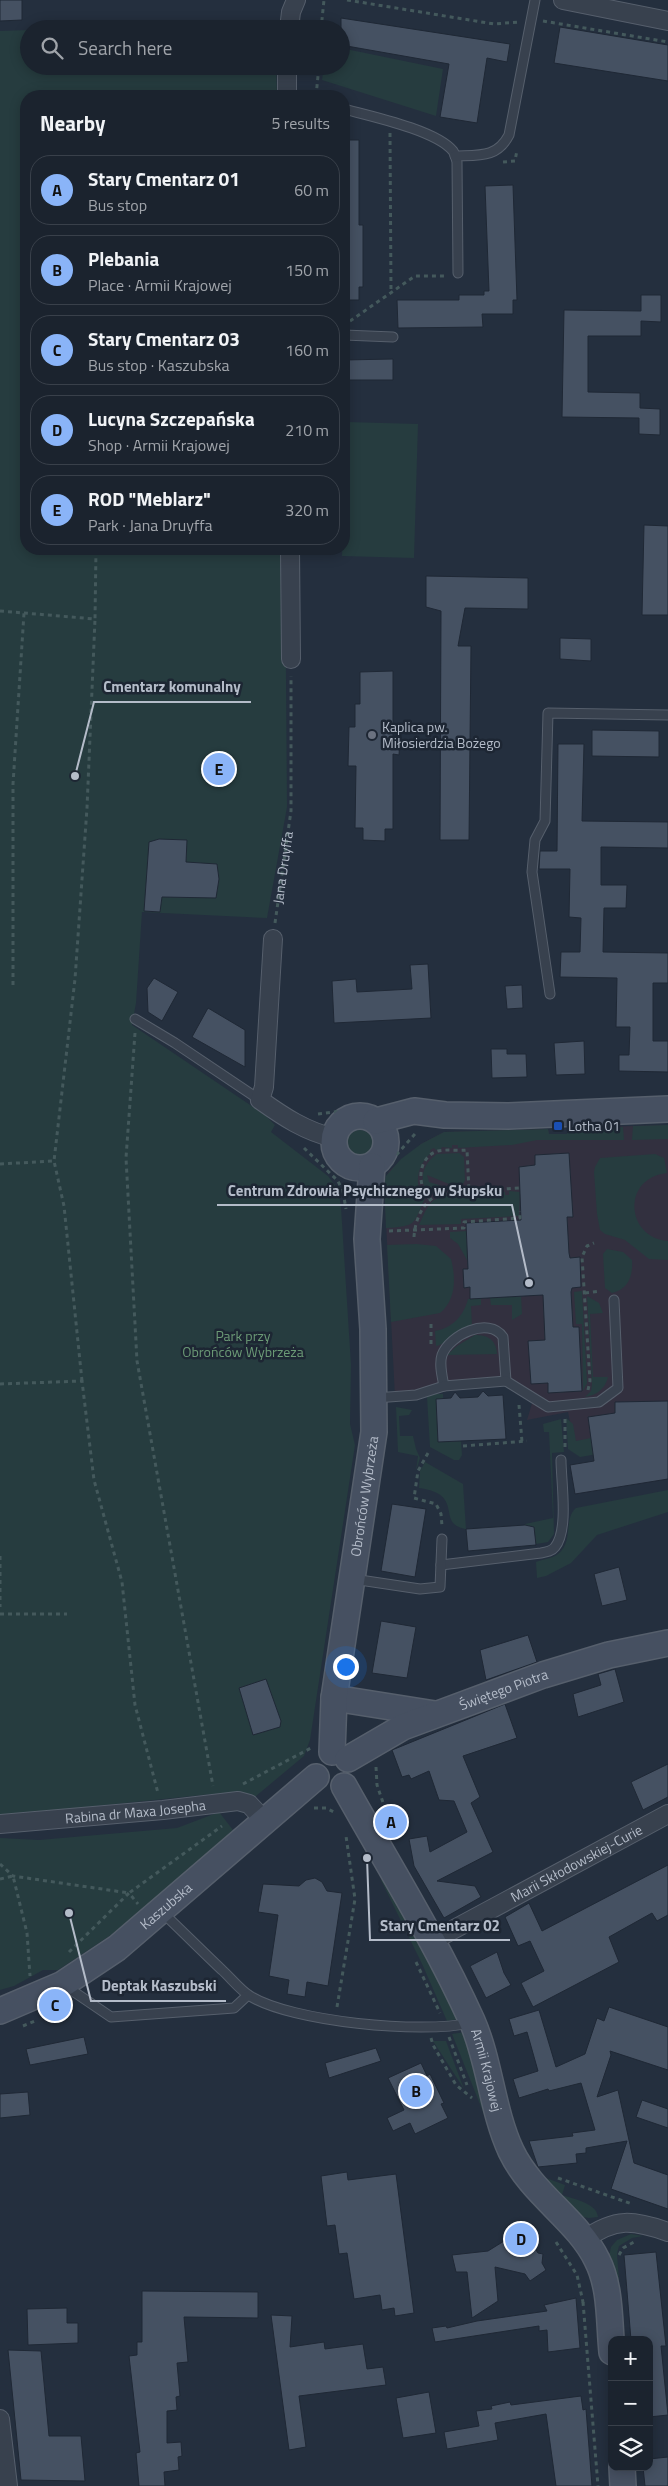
<!DOCTYPE html>
<meta charset="utf-8">
<style>
:root{--surface:#1b232e;--page:#282f3a;--text:#f1f3f6;--muted:#a0a4aa;--line:#39404a;--accent:#8ab4f8}
body{margin:0;font-family:"Titillium Web",sans-serif;background:var(--page);color:var(--text)}
.controls{position:absolute;right:15px;bottom:15px;display:grid;overflow:hidden;border-radius:10px;box-shadow:0 2px 12px #0003}
.controls button{width:45px;height:45px;display:grid;place-items:center;padding:0;border:0;border-bottom:1px solid var(--line);background:var(--surface);color:var(--text);font:25px sans-serif}
.you{position:absolute;left:345px;top:1666px;width:18px;height:18px;margin:-12px;border:4px solid #fff;border-radius:50%;background:#1a73e8;box-shadow:0 0 0 8px #1a73e833}
.badge{display:grid;place-items:center;width:32px;height:32px;border-radius:50%;background:var(--accent);color:#111;font-size:16px;font-weight:700}
.pin{position:absolute;translate:-50% -50%;border:2px solid #fff;box-shadow:0 1px 5px #0006}
.list{margin:0;padding:0;list-style:none}
h2{display:flex;justify-content:space-between;align-items:center;height:65px;margin:0;padding:0 20px;font-size:21px}
h2 small{font-size:16px;font-weight:400;color:var(--muted)}
.list li{display:grid;grid-template-columns:32px 1fr auto;gap:15px;align-items:center;box-sizing:border-box;height:70px;margin:0 10px 10px;padding:0 10px;border:1px solid var(--line);border-radius:20px}
.list b{display:block;font-size:19px;white-space:nowrap}
.list p{margin:0;font-size:16px;white-space:nowrap;color:var(--muted)}
.list em{font-size:16px;font-style:normal;color:var(--muted)}
.icon{flex:none;width:28px;height:28px;fill:none;stroke:currentColor;stroke-width:2;stroke-linecap:round;stroke-linejoin:round}
.map{position:relative;flex:none;width:668px;height:2486px;overflow:hidden}
.search{position:absolute;background:var(--surface);box-shadow:0 2px 12px #0003;left:20px;top:20px;width:330px;height:55px;display:flex;align-items:center;gap:12px;box-sizing:border-box;padding:0 18px;border-radius:28px;color:var(--muted);font-size:19px}
.panel{position:absolute;background:var(--surface);box-shadow:0 2px 12px #0003;left:20px;top:90px;width:330px;height:465px;border-radius:20px}
.map>svg:first-child{display:block}
</style>
<div class="map">
<svg width="668" height="2486" viewBox="0 0 668 2486">
<rect width="100%" height="100%" fill="#242f3e"/>
<path fill="#32303f" d="M668,1125V1438L574,1441L568,1412L527,1420L533,1400L505,1381L395,1397L384,1183L389,1171L421,1144L444,1132L548,1129L549,1134H567V1128Z"/>
<g fill="#263c3f">
<path d="M29,30V66H276L277,96H26V549H285L287,807L267,918L142,912L136,1003L132,1025L265,1115L275,1125L271,1132L328,1176L338,1189L341,1207L351,1365L350,1424L355,1445L310,1740L304,1756L250,1801L213,1802L212,1794L0,1816V31Z"/>
<path d="M341,48L443,69L436,116L322,80L324,66H341Z"/>
<path d="M347,422L418,424L414,558L342,556Z"/>
<path d="M668,1125V1139L632,1140L633,1126Z"/>
<path d="M623,1127L624,1140H537L512,1145L458,1148V1145H452V1148L442,1147L441,1149L436,1150L434,1148L430,1150L431,1153C417,1165 413,1186 425,1198C413,1225 417,1226 386,1228L384,1183L386,1176L401,1159L421,1144L444,1132L548,1129L549,1134H567V1128Z"/>
<circle cx="360" cy="1143" r="13"/>
<path d="M459,1153L464,1157L465,1180L462,1186L449,1184L427,1175L429,1182L452,1189L428,1194C418,1179 423,1164 437,1154Z"/>
<path d="M655,1154L664,1158L667,1173C621,1178 626,1238 668,1241V1260L649,1259L625,1240L605,1234L600,1230L597,1214L594,1172L595,1167L600,1158Z"/>
<path d="M509,1191L520,1192L519,1216L461,1219V1224L419,1225C428,1206 429,1197 452,1195L453,1198L459,1197V1195L464,1194V1197H470V1194L483,1193L484,1197L489,1196V1193L505,1192V1195H509Z"/>
<path d="M467,1231L468,1260H467L458,1244L450,1238V1232Z"/>
<path d="M416,1244L436,1246L451,1259C456,1278 456,1300 440,1313L391,1322L387,1245Z"/>
<path d="M607,1249L623,1252L632,1260C633,1275 629,1289 612,1293L605,1288L603,1254Z"/>
<path d="M582,1291L587,1383L583,1391L582,1324H576L574,1292Z"/>
<path d="M521,1296L522,1314L512,1320V1305H491L490,1297Z"/>
<path d="M587,1296L599,1303L603,1313L590,1314L593,1377H608C605,1389 597,1395 585,1397L591,1391L592,1384Z"/>
<path d="M481,1298V1305L471,1306L472,1326C464,1330 442,1346 436,1346L435,1331C453,1328 464,1315 468,1299Z"/>
<path d="M475,1335C488,1335 496,1340 497,1354L447,1355L457,1346Z"/>
<path d="M432,1394H443V1399H436L438,1442L461,1441L462,1455L459,1460H454L430,1447L427,1397Z"/>
<path d="M396,1407L412,1410L409,1415L399,1416L400,1436H413L416,1449L420,1458L416,1471L418,1456L398,1452Z"/>
<path d="M566,1418L573,1424L576,1441L616,1433L668,1442L580,1457L568,1449Z"/>
<path d="M561,1419L564,1452L552,1453L554,1534L548,1542L536,1544L534,1527H525V1524L553,1518L549,1432H544L543,1424Z"/>
<path d="M425,1462L463,1484L466,1529C435,1524 466,1494 419,1488L420,1471Z"/>
<path d="M668,1490V1512L597,1535L571,1563L546,1576L537,1578L536,1562C543,1559 551,1559 558,1554C574,1542 563,1519 576,1508Z"/>
<path d="M219,1812L233,1830L164,1892L114,1933L58,1970H43L14,1986L0,1990V1838L39,1840L177,1828Z"/>
<path d="M387,1877L458,2019L447,2021L423,1966L381,1880Z"/>
<path d="M465,2032L489,2127L452,2034Z"/>
<path d="M433,2041H446L464,2089Z"/>
<path d="M538,2175L565,2185L562,2195C573,2199 597,2203 598,2217L589,2218L577,2216Z"/>
<path d="M631,2234L643,2236L632,2238L619,2246L617,2254L620,2293H616L609,2257L611,2247L617,2240Z"/>
</g>
<g fill="#455162" stroke="#1f2835">
<path d="M0,0H22V20L0,21Z"/>
<path d="M341,18L510,44L507,62L487,58L477,123L440,117L449,64L341,45Z"/>
<path d="M560,27L668,45V81L554,63Z"/>
<path d="M344,140H359V225H363V287H359V300H344Z"/>
<path d="M513,185L517,300H513V314H482L483,327L398,328L397,300H459V295H484V291H489L485,186Z"/>
<path d="M641,295H661V322L641,321V336H588V392L640,393V408L660,409V435L639,434V418L562,417L564,310L641,311Z"/>
<path d="M393,359V380H344V360Z"/>
<path d="M644,525L668,526V615H642Z"/>
<path d="M426,576L528,578V609L465,608L458,646H471L469,840H440L441,611L426,607Z"/>
<path d="M560,638L591,639V661L560,659Z"/>
<path d="M393,671V739H400L399,755L393,754V829H385V841L363,840V828H355L356,766H348L349,727H355V704H360V672Z"/>
<path d="M592,730L659,731V757L592,756Z"/>
<path d="M558,744H584L582,821L668,822V848L601,847V885H627L626,908H604L603,952L668,953V983H653V1041H668V1072L619,1071V1055H629L630,1027H616L617,978L560,977L561,952H580L581,918L569,917L570,869H539L540,851H557Z"/>
<path d="M159,839L187,840L186,862L217,864L219,879L216,898L162,897L160,912L144,911L149,842Z"/>
<path d="M428,964L431,1018L334,1023L332,981L356,979L357,992L412,989L410,965Z"/>
<path d="M154,978L178,992L162,1021L148,1012L147,988Z"/>
<path d="M522,985L523,1008L507,1009L505,986Z"/>
<path d="M208,1008L245,1030V1067L192,1037Z"/>
<path d="M584,1041L585,1074L556,1075L554,1043Z"/>
<path d="M491,1049H507V1054H526L527,1077L492,1078Z"/>
<path d="M569,1153L573,1217H567L569,1253L570,1258L580,1257L581,1287L572,1288L571,1292L573,1327H579L582,1391L548,1393V1383L531,1384L528,1341L545,1340L543,1295L470,1299V1287L464,1288L463,1269H468L466,1223L521,1220L519,1167L535,1165V1155Z"/>
<path d="M483,1391L488,1396L503,1395L506,1439L438,1442L436,1399L451,1398L455,1392L460,1398L478,1397Z"/>
<path d="M668,1401V1479L575,1494L570,1465L594,1461L588,1417L615,1413V1402Z"/>
<path d="M392,1504L426,1509L415,1577L381,1571Z"/>
<path d="M525,1525L534,1527L536,1545L468,1551L466,1529Z"/>
<path d="M619,1567L627,1600L602,1606L594,1574Z"/>
<path d="M381,1621L416,1627L407,1678L372,1673Z"/>
<path d="M528,1635L537,1662L486,1680L480,1650Z"/>
<path d="M615,1669L624,1702L578,1717L573,1694L601,1685L598,1674Z"/>
<path d="M266,1679L281,1721L280,1727L253,1735L239,1688Z"/>
<path d="M505,1704L517,1738L463,1756L480,1797L471,1803L493,1852L437,1881L475,1886L481,1897L444,1918L414,1866L409,1839L427,1836L430,1852L467,1832L454,1801L439,1800L429,1771L411,1779L409,1775L402,1777L392,1750Z"/>
<path d="M668,1764V1797L643,1810L631,1782Z"/>
<path d="M668,1865V1915L657,1921L652,1913L609,1937L619,1962L533,2007L521,1983L544,1971L530,1941L518,1946L505,1917L529,1903L542,1931Z"/>
<path d="M315,1878L322,1882L327,1891L342,1893L328,1986L307,1982L305,1997L287,1994L289,1980L269,1976L278,1915L258,1912L263,1884L299,1886L306,1880Z"/>
<path d="M497,1952L504,1973L511,1985L486,1998L470,1966Z"/>
<path d="M609,2007L668,2027V2070L610,2051L611,2055L597,2097L618,2090L634,2163L668,2175V2209L611,2189L627,2141L586,2148V2153L576,2154L577,2163L538,2167L529,2141L573,2136L572,2133L595,2130L581,2083L549,2091L548,2089L519,2098L513,2079L538,2071L527,2032L514,2036L509,2019L539,2010L556,2067L585,2054L597,2018L604,2021Z"/>
<path d="M84,2037L88,2054L30,2065L26,2049Z"/>
<path d="M376,2048L381,2061L329,2078L325,2063Z"/>
<path d="M421,2063L427,2076L430,2074L444,2103L441,2104L448,2118L415,2134L410,2123L393,2131L387,2118L404,2110L388,2078Z"/>
<path d="M28,2092L30,2115L0,2118V2094Z"/>
<path d="M642,2100L668,2109V2128L636,2117Z"/>
<path d="M347,2172L348,2180L396,2174L414,2313L395,2316L394,2308L382,2310L380,2295L354,2299L347,2253L339,2254L335,2225L327,2226L321,2176Z"/>
<path d="M520,2231L530,2234L529,2239L538,2253L543,2254L542,2263L546,2270L530,2281L525,2274L495,2267L498,2301L472,2318L467,2272H456L452,2255L488,2251Z"/>
<path d="M656,2252L666,2346H661L668,2415L649,2417V2340H631L624,2255Z"/>
<path d="M142,2291L258,2292V2318L184,2317L188,2362L177,2363L180,2396L176,2397L177,2410L167,2411V2443L181,2442L182,2456L178,2457L179,2470L164,2472L165,2486H139L136,2453L140,2452L129,2356L137,2355V2342H142Z"/>
<path d="M576,2298L580,2348L548,2352L547,2330L539,2331V2326L435,2342L432,2328L446,2326L447,2328L477,2321L547,2311L544,2305Z"/>
<path d="M67,2308V2323H78V2343L28,2345L27,2309Z"/>
<path d="M271,2315L292,2316L290,2347L324,2342L325,2349L363,2344L367,2369L383,2367L386,2385L299,2396L306,2447L289,2450Z"/>
<path d="M8,2350L41,2351L49,2436H81L85,2481L21,2480Z"/>
<path d="M429,2392L436,2433L403,2438L396,2398Z"/>
<path d="M581,2396L583,2410L586,2409L592,2486H556L546,2414L495,2423L498,2440L447,2449L444,2432L479,2426L476,2411L492,2409L491,2406L510,2402L511,2405Z"/>
<path d="M668,2457V2486H645L643,2467H649V2459Z"/>
</g>
<g fill="none" stroke-linecap="round" stroke-linejoin="round">
<g stroke="#565f6c" stroke-width="11">
<g id="lane">
<path d="M344,109C370,116 436,130 453,151C455,154 456,158 457,162L458,273"/>
<path d="M455,156C479,155 497,158 509,135L535,0"/>
<path d="M344,335L393,337"/>
<path d="M550,994L532,872L535,840L545,821L548,713L668,715"/>
<path d="M135,1019L175,1043L260,1100"/>
<path d="M444,1386C442,1376 439,1364 442,1355C449,1335 489,1316 503,1337L506,1381"/>
<path d="M375,1398L416,1395L444,1386L506,1381L548,1407L599,1402L618,1388L614,1300"/>
<path d="M441,1565L541,1553C547,1552 552,1551 555,1547C569,1530 561,1481 561,1460"/>
<path d="M353,1579L420,1589L440,1587L442,1539"/>
<path d="M162,1912C182,1931 202,1951 222,1970C231,1978 240,1990 250,1996C292,2022 422,2034 470,2023"/>
<path d="M64,1985L111,2017L234,2008L248,1995"/>
</g>
</g>
<g stroke="#565f6c" stroke-width="20">
<g id="street">
<path d="M563,0L668,21"/>
<path d="M289,29L291,12L296,0"/>
<path d="M287,66V96"/>
<path d="M290,549L291,659"/>
<path d="M273,939L264,1087L260,1100C284,1117 305,1131 334,1138"/>
<path id="s2" d="M0,1824L163,1810L238,1801L249,1804L264,1820"/>
<path id="s3" d="M432,1941L668,1814"/>
<path d="M584,2240C615,2217 634,2220 668,2232"/>
<path d="M0,2419L8,2486"/>
</g>
</g>
<g stroke="#565f6c" stroke-width="28">
<g id="secondary">
<circle cx="360" cy="1142" r="26"/>
<path d="M376,1121L414,1111L445,1115L508,1116L668,1109"/>
<path d="M334,1698L435,1714"/>
<path id="s4" d="M332,1752L334,1698L374,1432L373,1329L367,1239L372,1166"/>
<path id="s5" d="M348,1759L403,1727L543,1675L609,1655L668,1643"/>
<path id="s6" d="M344,1786C387,1863 435,1939 472,2021C490,2062 492,2110 511,2151C532,2195 578,2220 597,2260C611,2287 609,2322 612,2352"/>
<path id="s7" d="M0,2011L63,1984L117,1948L316,1777"/>
<path d="M622,2467L623,2486"/>
</g>
</g>
<g stroke="#44595c" stroke-width="3" stroke-dasharray="4 4" stroke-linecap="butt">
<path d="M347,0L494,24L519,22"/>
<path d="M543,21L668,42"/>
<path d="M321,29L324,0"/>
<path d="M316,96L319,66"/>
<path d="M390,133L391,292"/>
<path d="M503,162L515,161L517,150"/>
<path d="M350,321L415,276H445"/>
<path d="M0,611L95,619L96,549"/>
<path id="s1" d="M275,923L291,811V676"/>
<path d="M13,985V784L24,613"/>
<path d="M135,1033L126,1158L137,1361L213,1786"/>
<path d="M318,1114L359,1109"/>
<path d="M304,1148L338,1181L343,1192H350"/>
<path d="M391,1161L415,1134"/>
<path d="M0,1164L54,1161"/>
<path d="M343,1192L346,1209"/>
<path d="M429,1198C417,1186 417,1157 438,1151C447,1149 458,1151 467,1150L469,1191"/>
<path d="M389,1231L464,1228V1222L520,1218V1211"/>
<path d="M414,1237C415,1218 425,1197 444,1193L520,1188"/>
<path d="M585,1293L600,1291"/>
<path d="M431,1324V1346"/>
<path d="M82,1381L64,1206L54,1161L75,979L87,808L95,619"/>
<path d="M0,1384L82,1381L94,1480L122,1582L135,1705L158,1793"/>
<path d="M588,1390L590,1381L582,1257L587,1246L594,1243"/>
<path d="M519,1405L522,1442"/>
<path d="M565,1419V1447"/>
<path d="M463,1446L527,1441"/>
<path d="M428,1453L418,1471L414,1498L436,1504L441,1514L442,1526"/>
<path d="M0,1556V1607"/>
<path d="M0,1614H67"/>
<path d="M376,1767L377,1785L388,1817"/>
<path d="M243,1784L311,1748"/>
<path d="M314,1808H326L334,1812"/>
<path d="M0,1864L13,1876L129,1893L222,1826"/>
<path d="M0,1879L13,1876L27,1933L30,1976"/>
<path d="M69,1952L129,1893L138,1904"/>
<path d="M416,1962L440,2013"/>
<path d="M337,2007L355,1899L346,1836"/>
<path d="M23,2026L35,2021"/>
<path d="M449,2037L467,2085"/>
<path d="M431,2038L433,2045L456,2085L472,2098"/>
<path d="M558,2178L632,2204"/>
<path d="M556,2242L577,2275L583,2302L588,2301"/>
<path d="M619,2255L623,2248L634,2242"/>
<path d="M583,2302L598,2486"/>
</g>
<use href="#lane" stroke="#38414e" stroke-width="9"/>
<use href="#street" stroke="#38414e" stroke-width="18"/>
<use href="#secondary" stroke="#465061" stroke-width="25"/>
</g>
<circle fill="#6b7280" stroke="#1d2633" stroke-width="2" cx="372" cy="735" r="5"/>
<rect fill="#1a4fb4" stroke="#1d2633" stroke-width="2" x="553" y="1121" width="10" height="10" rx="2.5"/>
<g text-anchor="middle" stroke-width="5" stroke-linejoin="round" paint-order="stroke">
<g font-size="14" fill="#b4bcc9" stroke="#1d2633" text-anchor="start">
<text x="382" y="732">Kaplica pw.<tspan x="382" dy="16">Miłosierdzia Bożego</tspan></text>
<text x="568" y="1131">Lotha 01</text>
</g>
<g font-size="14" fill="#b4bcc9" stroke="#1d2633">
<text dy="5" stroke="none"><textPath href="#s1" startOffset="56">Jana Druyffa</textPath></text>
<text dy="5" stroke="none"><textPath href="#s4" startOffset="258">Obrońców Wybrzeża</textPath></text>
<text dy="5" stroke="none"><textPath href="#s5" startOffset="171">Świętego Piotra</textPath></text>
<text dy="5" stroke="none"><textPath href="#s2" startOffset="136">Rabina dr Maxa Josepha</textPath></text>
<text dy="5" stroke="none"><textPath href="#s3" startOffset="164">Marii Skłodowskiej-Curie</textPath></text>
<text dy="5" stroke="none"><textPath href="#s7" startOffset="198">Kaszubska</textPath></text>
<text dy="5" stroke="none"><textPath href="#s6" startOffset="319">Armii Krajowej</textPath></text>
</g>
<g font-size="14" fill="#6b9a76" stroke="#1d2633">
<text x="243" y="1341">Park przy<tspan x="243" dy="16">Obrońców Wybrzeża</tspan></text>
</g>
</g>
<path fill="none" stroke="#b4bcc9" stroke-width="2" d="M75 776L94 702H251M529 1283L512 1205H217M367 1858L370 1940H510M69 1913L91 2001H226"/>
<g fill="#b4bcc9" stroke="#1d2633" stroke-width="2">
<circle cx="75" cy="776" r="5"/>
<circle cx="529" cy="1283" r="5"/>
<circle cx="367" cy="1858" r="5"/>
<circle cx="69" cy="1913" r="5"/>
</g>
<g font-size="15" text-anchor="middle" font-weight="bold" fill="#b4bcc9" stroke="#1d2633" stroke-width="5" stroke-linejoin="round" paint-order="stroke">
<text x="172" y="692">Cmentarz komunalny</text>
<text x="365" y="1196">Centrum Zdrowia Psychicznego w Słupsku</text>
<text x="440" y="1931">Stary Cmentarz 02</text>
<text x="159" y="1991">Deptak Kaszubski</text>
</g>
</svg>
<div class="controls">
<button>+</button>
<button>−</button>
<button><svg class="icon" aria-label="layers" viewBox="0 0 24 24"><path d="M12 4l9 5-9 5-9-5zM3 14l9 5 9-5"/></svg></button>
</div>
<div class="you"></div>
<div class="pin badge" style="left:391px;top:1822px">A</div>
<div class="pin badge" style="left:416px;top:2091px">B</div>
<div class="pin badge" style="left:55px;top:2005px">C</div>
<div class="pin badge" style="left:521px;top:2239px">D</div>
<div class="pin badge" style="left:219px;top:769px">E</div>
<div class="search"><svg class="icon" aria-label="search" viewBox="0 0 24 24"><circle cx="10" cy="10" r="6"/><path d="M15 15l6 6"/></svg>Search here</div>
<section class="panel">
<h2>Nearby<small>5 results</small></h2>
<ul class="list">
<li><span class="badge">A</span><div><b>Stary Cmentarz 01</b><p>Bus stop</p></div><em>60 m</em></li>
<li><span class="badge">B</span><div><b>Plebania</b><p>Place · Armii Krajowej</p></div><em>150 m</em></li>
<li><span class="badge">C</span><div><b>Stary Cmentarz 03</b><p>Bus stop · Kaszubska</p></div><em>160 m</em></li>
<li><span class="badge">D</span><div><b>Lucyna Szczepańska</b><p>Shop · Armii Krajowej</p></div><em>210 m</em></li>
<li><span class="badge">E</span><div><b>ROD &quot;Meblarz&quot;</b><p>Park · Jana Druyffa</p></div><em>320 m</em></li>
</ul>
</section>
</div>
